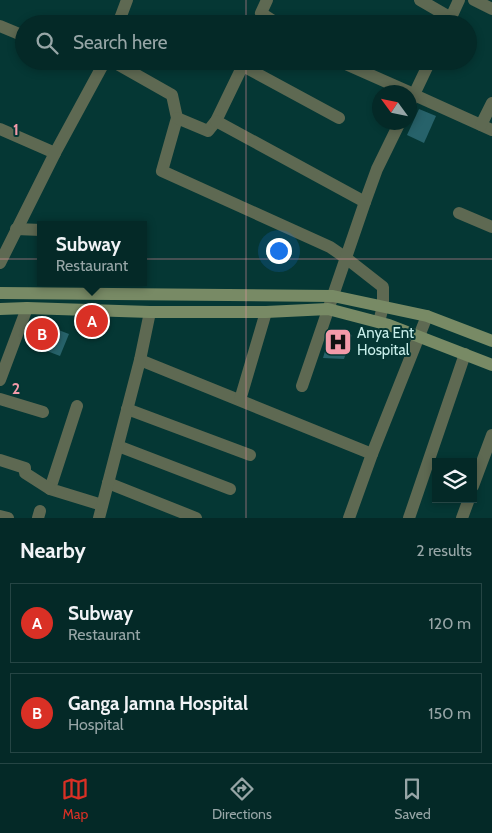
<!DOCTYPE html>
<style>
:root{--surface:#042927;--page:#0d312f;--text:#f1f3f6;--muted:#97a6a7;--line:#254544;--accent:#d93025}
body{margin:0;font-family:Cabin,sans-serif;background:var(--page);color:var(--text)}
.controls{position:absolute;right:15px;bottom:15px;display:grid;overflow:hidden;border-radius:0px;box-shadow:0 2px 8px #0003}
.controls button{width:45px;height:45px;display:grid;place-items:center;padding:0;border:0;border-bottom:1px solid var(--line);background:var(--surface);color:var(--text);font:25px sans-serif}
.compass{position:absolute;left:372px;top:85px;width:45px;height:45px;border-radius:50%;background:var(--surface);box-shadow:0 2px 8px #0003;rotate:303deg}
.you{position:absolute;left:278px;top:250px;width:18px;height:18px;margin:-12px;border:4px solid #fff;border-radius:50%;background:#1a73e8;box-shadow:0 0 0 8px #1a73e833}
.badge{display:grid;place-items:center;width:32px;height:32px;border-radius:50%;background:var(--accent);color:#fff;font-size:16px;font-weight:700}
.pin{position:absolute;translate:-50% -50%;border:2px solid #fff;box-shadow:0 1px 5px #0006}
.popup{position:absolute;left:37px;top:221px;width:110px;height:65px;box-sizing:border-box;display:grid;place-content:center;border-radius:0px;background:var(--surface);filter:drop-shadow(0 1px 4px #0005);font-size:16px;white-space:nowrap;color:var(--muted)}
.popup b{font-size:19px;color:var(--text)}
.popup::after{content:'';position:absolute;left:50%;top:100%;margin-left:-10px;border:10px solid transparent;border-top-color:var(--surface)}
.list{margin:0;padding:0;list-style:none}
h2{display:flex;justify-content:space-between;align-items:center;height:65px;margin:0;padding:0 20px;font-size:21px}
h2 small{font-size:16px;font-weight:400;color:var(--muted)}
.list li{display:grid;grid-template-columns:32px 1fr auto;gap:15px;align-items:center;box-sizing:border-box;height:80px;margin:0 10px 10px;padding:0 10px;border:1px solid var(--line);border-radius:0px}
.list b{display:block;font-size:19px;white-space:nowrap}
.list p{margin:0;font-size:16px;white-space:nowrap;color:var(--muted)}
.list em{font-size:16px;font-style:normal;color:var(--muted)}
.icon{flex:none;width:28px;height:28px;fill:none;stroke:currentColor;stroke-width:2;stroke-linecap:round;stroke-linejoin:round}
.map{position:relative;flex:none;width:492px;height:518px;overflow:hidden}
.search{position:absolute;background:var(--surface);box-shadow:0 2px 8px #0003;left:15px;right:15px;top:15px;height:55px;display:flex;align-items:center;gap:12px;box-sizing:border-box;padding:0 18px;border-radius:28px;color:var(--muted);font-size:19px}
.sheet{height:245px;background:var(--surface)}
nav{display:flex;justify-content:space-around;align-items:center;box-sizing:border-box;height:70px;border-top:1px solid var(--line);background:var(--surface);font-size:14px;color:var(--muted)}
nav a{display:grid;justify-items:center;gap:2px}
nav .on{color:var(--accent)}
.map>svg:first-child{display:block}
</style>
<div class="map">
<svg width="492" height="518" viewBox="0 0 492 518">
<rect width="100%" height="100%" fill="#053734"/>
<g fill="#27626a">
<path d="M419,109L436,116L424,143L407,135Z"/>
<path d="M35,321L69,334L60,356L26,343Z"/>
<path d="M331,330L352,335L344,359L323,358Z"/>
</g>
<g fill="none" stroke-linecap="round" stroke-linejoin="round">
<g stroke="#5e6952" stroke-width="12">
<path d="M267,0L261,13L278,24"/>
<path d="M420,0L451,18"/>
<path d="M474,0L492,9"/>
<path d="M448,24L459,0"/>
<path d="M0,26L24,36"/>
<path d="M112,61L172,95L177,118L162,171L330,247L346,258L383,287V306L379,322"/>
<path d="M339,61L409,92"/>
<path d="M243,66L339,118"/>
<path d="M410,93L492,130"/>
<path d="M410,103L430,61"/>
<path d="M177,118L208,131L216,121L245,61"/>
<path d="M216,121L365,202"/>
<path d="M481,125L492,103"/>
<path d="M459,213L492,227"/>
<path d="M16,229L41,230"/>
<path d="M140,360L372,454"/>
<path d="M0,380L27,308"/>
<path d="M302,386L365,202L377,169L400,122"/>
<path d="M0,399L43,412"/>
<path d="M240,400L266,312"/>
<path d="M77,406L50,489L102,505"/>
<path d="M127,409L250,455"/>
<path d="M118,446L230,489"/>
<path d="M0,460L25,468V473L50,489"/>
<path d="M108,483L196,518"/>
<path d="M473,486L492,435"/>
<path d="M0,516L8,518"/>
<path d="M38,518L40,511"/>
<path d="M99,518L140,360L150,312"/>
<path d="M349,518L372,454L427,316"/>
<path d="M409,518L465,354"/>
<path d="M462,518L469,499"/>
</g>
<g stroke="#5e6952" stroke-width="12">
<path d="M118,24L127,0"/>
<path d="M0,129L55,153"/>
<path d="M0,263L55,153L105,61"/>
</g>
<g stroke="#788a65" stroke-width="12">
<path d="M0,293L333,296L427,316L492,341"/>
<path d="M0,309L27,308L150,312H266L328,309L389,325L492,365"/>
</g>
</g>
<path fill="none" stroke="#f39aa9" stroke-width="1" stroke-opacity="0.55" d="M246,0V24M246,61V518M0,259H492"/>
<defs>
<g id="hospital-square" transform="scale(1.4375)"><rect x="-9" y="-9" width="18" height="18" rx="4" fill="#f39aa9" stroke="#053734"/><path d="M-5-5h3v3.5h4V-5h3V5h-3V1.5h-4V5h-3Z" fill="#111"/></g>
</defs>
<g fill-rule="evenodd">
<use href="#hospital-square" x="338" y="342"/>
</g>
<g text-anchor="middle" stroke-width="4" stroke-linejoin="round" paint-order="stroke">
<g font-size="15" fill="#c7eeea" stroke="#053734" text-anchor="start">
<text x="357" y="338">Anya Ent<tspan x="357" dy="17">Hospital</tspan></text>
</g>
</g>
<g font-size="16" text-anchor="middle" font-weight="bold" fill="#f39aa9" stroke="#053734" stroke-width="4" stroke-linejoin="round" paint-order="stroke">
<text x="16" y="135">1</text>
<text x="16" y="394">2</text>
</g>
</svg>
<div class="controls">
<button><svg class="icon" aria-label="layers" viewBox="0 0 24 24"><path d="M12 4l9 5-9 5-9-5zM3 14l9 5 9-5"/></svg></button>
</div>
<svg class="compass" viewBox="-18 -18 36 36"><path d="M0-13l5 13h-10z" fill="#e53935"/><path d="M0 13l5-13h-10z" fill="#97a6a7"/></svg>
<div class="you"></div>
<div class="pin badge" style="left:92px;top:321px">A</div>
<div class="popup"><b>Subway</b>Restaurant</div>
<div class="pin badge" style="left:42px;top:334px">B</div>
<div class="search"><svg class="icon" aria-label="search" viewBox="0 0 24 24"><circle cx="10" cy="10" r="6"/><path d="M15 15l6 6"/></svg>Search here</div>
</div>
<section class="sheet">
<h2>Nearby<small>2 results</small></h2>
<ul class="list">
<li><span class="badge">A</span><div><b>Subway</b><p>Restaurant</p></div><em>120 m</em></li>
<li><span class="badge">B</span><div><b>Ganga Jamna Hospital</b><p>Hospital</p></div><em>150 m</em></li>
</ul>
</section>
<nav>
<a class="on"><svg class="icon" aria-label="map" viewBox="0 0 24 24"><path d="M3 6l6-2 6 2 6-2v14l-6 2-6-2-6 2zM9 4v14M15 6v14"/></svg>Map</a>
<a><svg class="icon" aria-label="directions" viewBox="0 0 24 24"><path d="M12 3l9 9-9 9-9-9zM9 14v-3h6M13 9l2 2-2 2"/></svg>Directions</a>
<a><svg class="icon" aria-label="saved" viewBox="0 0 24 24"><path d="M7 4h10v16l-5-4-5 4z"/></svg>Saved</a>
</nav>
